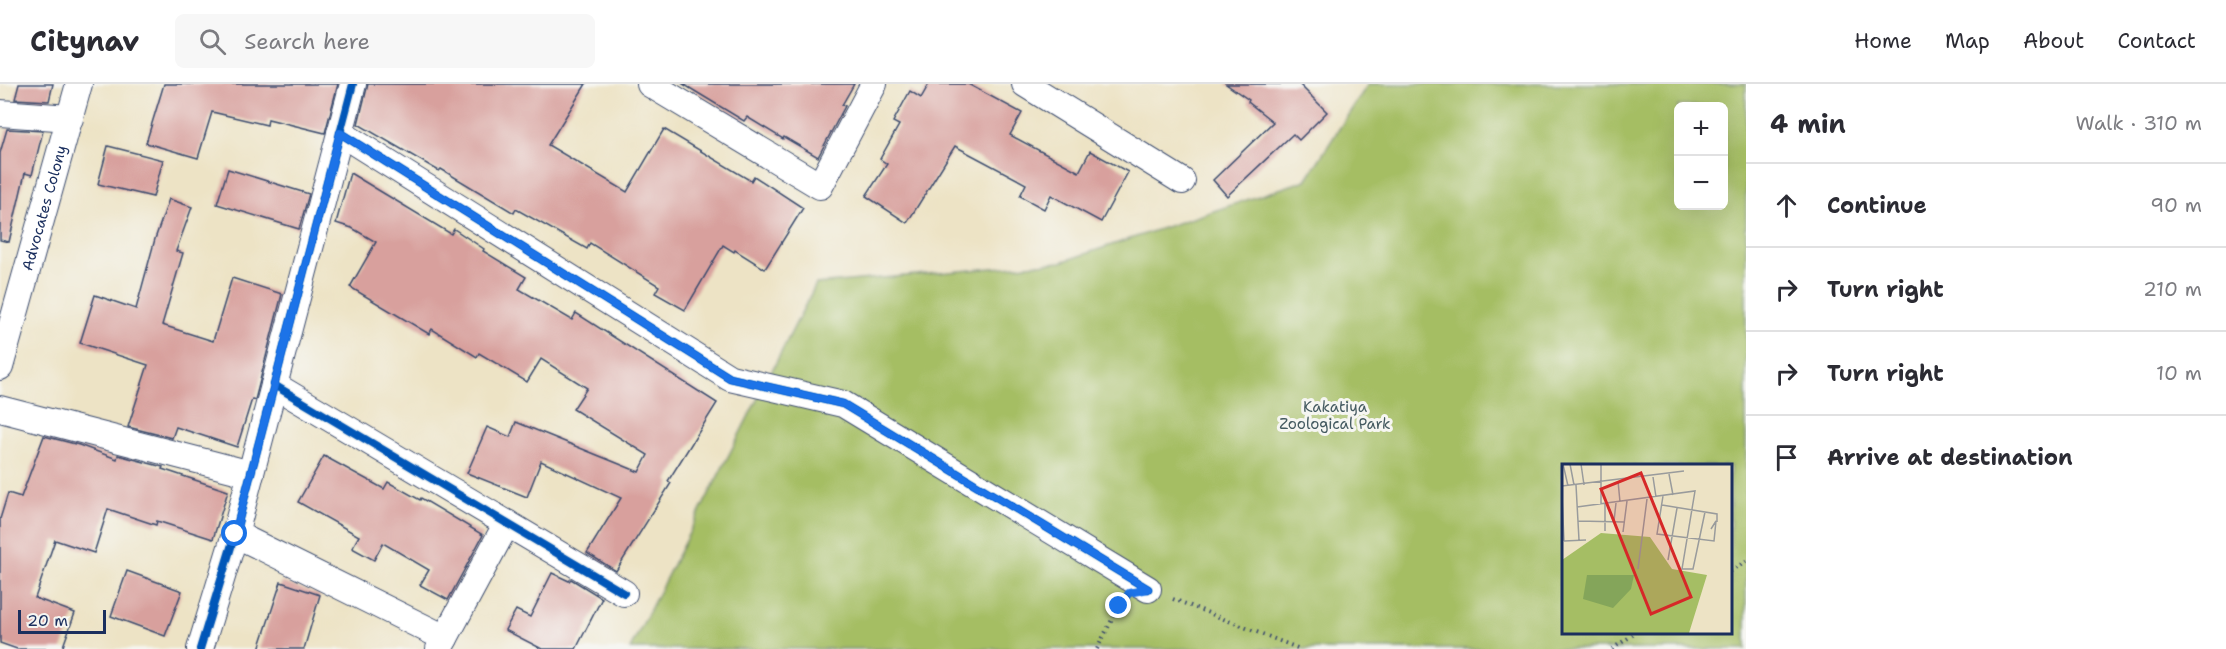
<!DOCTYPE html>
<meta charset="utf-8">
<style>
:root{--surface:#fff;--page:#f7f7f7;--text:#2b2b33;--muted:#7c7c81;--line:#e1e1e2}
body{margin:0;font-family:"Shantell Sans",sans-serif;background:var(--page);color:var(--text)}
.controls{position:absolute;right:18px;top:18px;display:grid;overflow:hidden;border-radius:9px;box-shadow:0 6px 24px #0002}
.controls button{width:54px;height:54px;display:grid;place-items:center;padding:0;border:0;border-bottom:2px solid var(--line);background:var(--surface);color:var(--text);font:30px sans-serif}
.scale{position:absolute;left:18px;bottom:15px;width:88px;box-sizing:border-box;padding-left:6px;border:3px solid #1b2f5e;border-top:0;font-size:16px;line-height:21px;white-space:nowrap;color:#1b2f5e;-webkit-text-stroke:4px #f6f6f2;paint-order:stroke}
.stop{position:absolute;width:18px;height:18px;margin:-14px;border:4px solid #1a73e8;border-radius:50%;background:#fff}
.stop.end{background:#1a73e8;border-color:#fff;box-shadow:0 2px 6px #0008}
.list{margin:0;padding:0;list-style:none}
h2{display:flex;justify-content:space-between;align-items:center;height:78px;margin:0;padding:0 24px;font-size:26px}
h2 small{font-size:20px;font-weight:400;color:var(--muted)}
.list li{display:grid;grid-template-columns:39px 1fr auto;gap:18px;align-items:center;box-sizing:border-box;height:84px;padding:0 24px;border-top:2px solid var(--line)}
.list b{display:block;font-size:22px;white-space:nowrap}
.list em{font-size:20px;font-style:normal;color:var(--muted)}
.icon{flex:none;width:33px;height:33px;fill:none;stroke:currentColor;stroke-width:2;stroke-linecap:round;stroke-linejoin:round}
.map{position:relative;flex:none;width:1746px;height:565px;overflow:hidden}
header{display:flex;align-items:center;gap:36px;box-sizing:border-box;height:84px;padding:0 30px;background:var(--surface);border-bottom:2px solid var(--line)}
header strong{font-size:28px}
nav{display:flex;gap:33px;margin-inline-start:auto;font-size:21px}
.search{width:420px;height:54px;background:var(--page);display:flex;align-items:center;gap:15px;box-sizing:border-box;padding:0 21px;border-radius:9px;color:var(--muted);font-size:22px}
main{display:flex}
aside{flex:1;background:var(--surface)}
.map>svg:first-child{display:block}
</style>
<header>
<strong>Citynav</strong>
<div class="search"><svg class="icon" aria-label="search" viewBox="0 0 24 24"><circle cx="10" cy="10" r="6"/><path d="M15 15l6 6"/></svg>Search here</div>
<nav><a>Home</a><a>Map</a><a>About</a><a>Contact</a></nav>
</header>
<main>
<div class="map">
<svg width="1746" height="565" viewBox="0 0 1746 565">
<rect width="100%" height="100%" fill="#f6f6f2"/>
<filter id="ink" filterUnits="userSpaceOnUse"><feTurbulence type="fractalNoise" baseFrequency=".0167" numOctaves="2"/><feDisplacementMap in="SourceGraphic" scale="12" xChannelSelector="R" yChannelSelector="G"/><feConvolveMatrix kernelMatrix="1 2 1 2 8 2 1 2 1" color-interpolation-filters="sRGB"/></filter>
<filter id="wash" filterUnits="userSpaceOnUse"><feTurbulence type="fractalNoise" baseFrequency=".008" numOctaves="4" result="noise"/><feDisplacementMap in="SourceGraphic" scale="24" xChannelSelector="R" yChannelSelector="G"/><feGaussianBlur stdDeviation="1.35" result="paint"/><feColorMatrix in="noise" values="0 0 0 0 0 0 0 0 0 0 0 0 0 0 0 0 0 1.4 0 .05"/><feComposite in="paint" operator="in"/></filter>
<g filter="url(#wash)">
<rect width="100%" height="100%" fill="#ede3c5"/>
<path fill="#a5be64" stroke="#607661" stroke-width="1.5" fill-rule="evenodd" d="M1368,0H1746V565H630L816,200L1061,178L1306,96ZM1678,22H1724V122H1678ZM1563,382H1730V548H1563Z"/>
<g id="blocks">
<g fill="#d8a09d">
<path d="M19,0H53L49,17L15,15Z"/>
<path d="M164,0H338L325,49L268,35L267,41L212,28L198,74L146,59Z"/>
<path d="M368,0H586L548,61L627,108L664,45L751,97L754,92L803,124L765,185L735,166L734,168L723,161L685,226L655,209L659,202L590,159L587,165L516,125L514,129L441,85L439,87L358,40Z"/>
<path d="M683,0H854L842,21L845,22L818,73L784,53L783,55L747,33L744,37Z"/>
<path d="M929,0H968L1022,29L1010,51L1079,88L1090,67L1128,88L1101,138L1051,111L1044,125L1020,112L1026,100L955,62L907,139L866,112L887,80L880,75L899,41L893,38L910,7L921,14Z"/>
<path d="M1226,0H1299L1327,28L1299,56L1293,50L1227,112L1213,96L1273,38L1248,18L1249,16Z"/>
<path d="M7,45L43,47L32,91L25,89L9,158L0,156V69Z"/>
<path d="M108,62L163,76L153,113L98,100Z"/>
<path d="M228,85L309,110L299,145L217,120Z"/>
<path d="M350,89L451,150L454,145L484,165L483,167L526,193L519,205L572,236L576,229L717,319L668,397L671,399L616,487L587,469L621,414L541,377L527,413L467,389L487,343L510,353L516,338L639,388L648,371L573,325L587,304L541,275L527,298L479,269L477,273L432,245L429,250L350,203L376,158L352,144L336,139Z"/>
<path d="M169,115L192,123L176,167L183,169L162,241L213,257L232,194L282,210L255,316L252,315L237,363L176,343L172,354L128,343L148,281L80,259L95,211L136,225L155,155Z"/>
<path d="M44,352L79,361L117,375L118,371L163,383L162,385L228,407L213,455L157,437L156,441L108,425L94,469L55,456L35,514L75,529L62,565H17L0,559V435L8,409L21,413Z"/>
<path d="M324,372L384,405L388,398L420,416L421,414L483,451L448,516L420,501L429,486L383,459L374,476L352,464L359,452L298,418Z"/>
<path d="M127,487L182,507L165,552L111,532Z"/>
<path d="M552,489L569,497L571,495L602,514L576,565H542L505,546L516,526L530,533Z"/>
<path d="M281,498L320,511L304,565H259Z"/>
</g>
</g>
</g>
<g filter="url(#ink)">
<use href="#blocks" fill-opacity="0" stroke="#3a4a6d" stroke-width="1.5"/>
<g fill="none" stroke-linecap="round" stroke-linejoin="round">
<g stroke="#3a4a6d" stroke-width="28">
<g id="minor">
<path d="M650,0L820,102L874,0"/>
<path d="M1025,0L1182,97"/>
<path d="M0,29L70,34"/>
<path d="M340,49L730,294L843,320L1148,505"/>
<path id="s1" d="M0,283L79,0"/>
<path d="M274,301L624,509"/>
<path d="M0,325L251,390"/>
<path d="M235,450L445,554"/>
<path d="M200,565L235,450L353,0"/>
<path d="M439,565L507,439"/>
</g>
</g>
<g stroke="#3a4a6d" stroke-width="4" stroke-dasharray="1.5 4.5" stroke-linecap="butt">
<path d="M1730,487L1746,477"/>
<path d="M1173,515L1300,565"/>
<path d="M1097,565L1120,520"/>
<path d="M1612,565L1637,548"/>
</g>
<use href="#minor" stroke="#fff" stroke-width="26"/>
<g stroke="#f6f6f2" stroke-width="11">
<g id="cycleway">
<path d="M340,49L730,294L843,320L1148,505"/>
<path d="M274,301L624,509"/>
<path d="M200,565L235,450L353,0"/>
</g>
</g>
<use href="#cycleway" stroke="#0057b8" stroke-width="8"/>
</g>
</g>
<g fill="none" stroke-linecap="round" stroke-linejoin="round" filter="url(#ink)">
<path stroke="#1a73e8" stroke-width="8" d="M235,450L340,49L730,294L843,320L1148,505L1129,509L1119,522"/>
</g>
<g text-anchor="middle" stroke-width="6" stroke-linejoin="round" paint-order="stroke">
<g font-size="15" fill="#1b2f5e" stroke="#f6f6f2">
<text dy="5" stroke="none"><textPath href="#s1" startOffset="165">Advocates Colony</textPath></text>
</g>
<g font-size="15" fill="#445a60" stroke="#f6f6f2">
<text x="1335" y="328">Kakatiya<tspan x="1335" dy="17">Zoological Park</tspan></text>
</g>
</g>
<g transform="translate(1562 380)">
<rect width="170" height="170" fill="#ede3c5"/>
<path d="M39,69L88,73L110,105L145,111L127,169H0V96Z" fill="#a5be64"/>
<path d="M25,111H72L69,125L51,144L21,135Z" fill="#84a55a"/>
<path fill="none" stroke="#999b9c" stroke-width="1.5" d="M1,0L6,22M8,0L12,21M19,0L22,21M39,0V40M107,10L111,31M91,13L94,33M56,17L58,38M14,21L17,76M0,22L122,7M0,32L2,77M101,32L95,70L152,77L154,57L149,65M100,41L155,50V58M15,43L133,27L120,105H131L143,48M16,57L62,58M52,57L54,39M43,67V40M61,68L65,37M2,77L24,76M106,96L115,44M76,105L85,35"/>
<path fill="#d62828" fill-opacity="0.15" stroke="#d62828" stroke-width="3" d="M79,9L129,133L89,150L39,25Z"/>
<rect width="170" height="170" fill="none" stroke="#1b2f5e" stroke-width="3"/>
</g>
</svg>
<div class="controls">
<button>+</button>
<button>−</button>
</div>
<div class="scale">20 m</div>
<div class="stop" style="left:235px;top:450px"></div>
<div class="stop end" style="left:1119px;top:522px"></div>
</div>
<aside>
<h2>4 min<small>Walk · 310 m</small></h2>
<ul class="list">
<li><svg class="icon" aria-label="ahead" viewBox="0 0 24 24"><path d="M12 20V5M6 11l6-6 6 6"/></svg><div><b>Continue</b></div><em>90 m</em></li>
<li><svg class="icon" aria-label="right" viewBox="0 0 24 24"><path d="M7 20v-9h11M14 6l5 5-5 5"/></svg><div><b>Turn right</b></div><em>210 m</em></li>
<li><svg class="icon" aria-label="right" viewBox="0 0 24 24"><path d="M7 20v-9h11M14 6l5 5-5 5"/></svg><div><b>Turn right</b></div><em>10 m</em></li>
<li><svg class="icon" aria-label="arrive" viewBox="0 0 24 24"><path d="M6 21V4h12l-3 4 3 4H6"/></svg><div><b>Arrive at destination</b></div></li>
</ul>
</aside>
</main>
